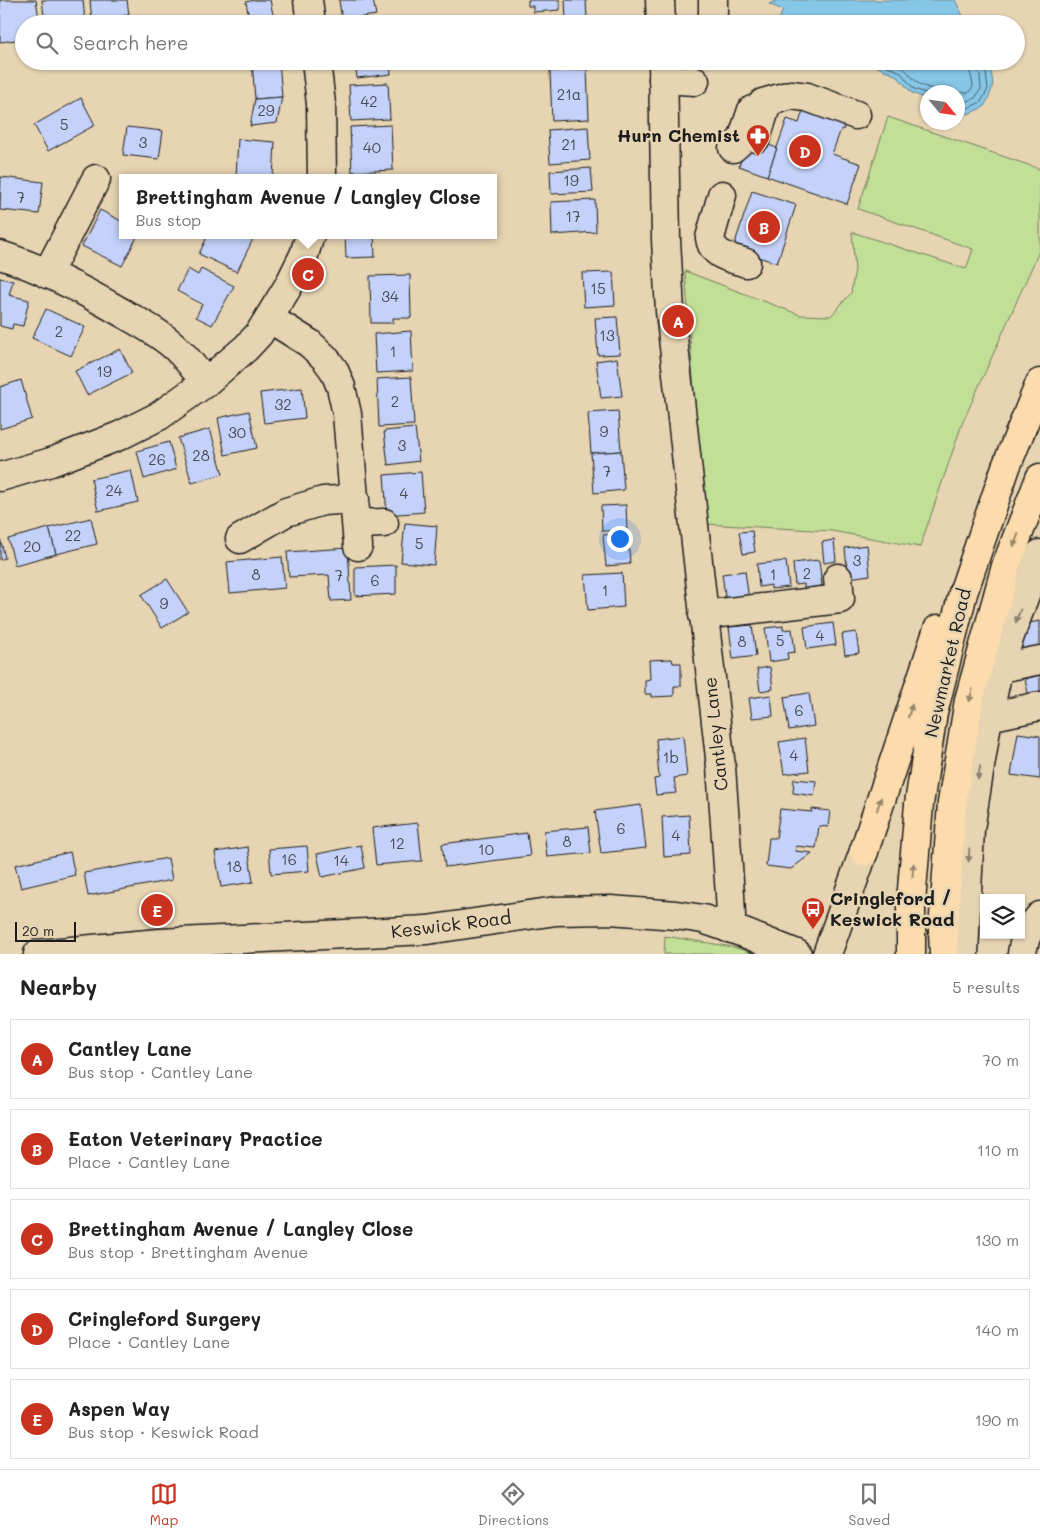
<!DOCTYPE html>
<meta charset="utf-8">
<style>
:root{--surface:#fff;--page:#f2f2f2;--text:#222;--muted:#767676;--line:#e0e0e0;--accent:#c8321e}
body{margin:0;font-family:Mali,sans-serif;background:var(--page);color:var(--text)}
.controls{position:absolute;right:15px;bottom:15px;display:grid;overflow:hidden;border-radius:0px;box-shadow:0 1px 4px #0004}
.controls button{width:45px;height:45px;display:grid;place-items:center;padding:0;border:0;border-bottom:1px solid var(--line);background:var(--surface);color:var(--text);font:25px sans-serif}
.compass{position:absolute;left:920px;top:85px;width:45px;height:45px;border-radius:50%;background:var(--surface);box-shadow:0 1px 4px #0004;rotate:119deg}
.scale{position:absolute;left:15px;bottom:12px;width:61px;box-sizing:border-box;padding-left:5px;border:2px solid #1c1c1c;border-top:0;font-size:14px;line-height:18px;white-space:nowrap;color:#1c1c1c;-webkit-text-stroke:4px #e7d4b2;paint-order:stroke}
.you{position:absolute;left:619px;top:538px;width:18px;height:18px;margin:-12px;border:4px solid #fff;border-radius:50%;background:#1a73e8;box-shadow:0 0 0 8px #1a73e833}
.badge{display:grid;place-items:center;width:32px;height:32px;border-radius:50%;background:var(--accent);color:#fff;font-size:16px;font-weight:700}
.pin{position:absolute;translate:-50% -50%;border:2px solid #fff;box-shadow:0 1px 5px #0006}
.popup{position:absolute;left:119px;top:174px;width:378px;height:65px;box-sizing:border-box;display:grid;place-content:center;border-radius:0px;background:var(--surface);filter:drop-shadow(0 1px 4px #0005);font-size:16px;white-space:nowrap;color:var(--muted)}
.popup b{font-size:19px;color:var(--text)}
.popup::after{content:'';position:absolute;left:50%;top:100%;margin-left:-10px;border:10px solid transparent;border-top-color:var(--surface)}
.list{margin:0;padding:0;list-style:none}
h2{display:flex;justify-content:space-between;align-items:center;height:65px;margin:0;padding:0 20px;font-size:21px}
h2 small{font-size:16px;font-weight:400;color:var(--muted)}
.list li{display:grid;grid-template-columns:32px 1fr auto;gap:15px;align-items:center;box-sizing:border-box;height:80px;margin:0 10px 10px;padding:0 10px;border:1px solid var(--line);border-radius:0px}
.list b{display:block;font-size:19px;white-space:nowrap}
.list p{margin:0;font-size:16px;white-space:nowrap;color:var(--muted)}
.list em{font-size:16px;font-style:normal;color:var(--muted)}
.icon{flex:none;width:28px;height:28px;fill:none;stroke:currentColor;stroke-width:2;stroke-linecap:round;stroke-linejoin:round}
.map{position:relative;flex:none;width:1040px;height:954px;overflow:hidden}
.search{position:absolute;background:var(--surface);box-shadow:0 1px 4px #0004;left:15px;right:15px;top:15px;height:55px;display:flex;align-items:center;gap:12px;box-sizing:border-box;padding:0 18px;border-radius:28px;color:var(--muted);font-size:19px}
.sheet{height:515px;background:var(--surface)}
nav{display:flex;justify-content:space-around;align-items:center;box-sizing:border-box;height:70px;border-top:1px solid var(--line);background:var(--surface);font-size:14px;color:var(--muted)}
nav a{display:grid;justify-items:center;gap:2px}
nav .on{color:var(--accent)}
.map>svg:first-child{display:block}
</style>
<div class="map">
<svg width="1040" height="954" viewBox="0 0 1040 954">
<rect width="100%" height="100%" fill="#e7d4b2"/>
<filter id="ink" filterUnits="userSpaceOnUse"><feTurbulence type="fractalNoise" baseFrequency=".02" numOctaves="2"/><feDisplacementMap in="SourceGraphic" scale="10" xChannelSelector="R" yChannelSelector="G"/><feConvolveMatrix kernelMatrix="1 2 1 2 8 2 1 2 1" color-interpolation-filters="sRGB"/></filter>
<g filter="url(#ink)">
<g fill="#c2df97" stroke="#6f7e5a">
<path d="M888,117L1040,169V249L962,424L920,547L832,531L704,524L685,271L800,315L831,316L851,293L855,269L852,232L966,269L973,249L858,209Z"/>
<path d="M665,936L733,947L756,954H664Z"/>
</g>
<g fill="#86c6e7" stroke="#5c8296">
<path d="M778,0H955L967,24H777L783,10L769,4Z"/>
<path d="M865,61H986C996,81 994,88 984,107L968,114L958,110V92H928L927,99L912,93L897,76Z"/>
</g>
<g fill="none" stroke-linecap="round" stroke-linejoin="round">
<g stroke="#46606d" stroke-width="1">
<path d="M877,61L900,72L914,89L928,94"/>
<path d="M892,61C909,69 906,73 918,83C923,87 931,87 936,92"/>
<path d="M953,92L968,93L973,87C973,78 968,71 968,61"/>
<path d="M958,99L967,101L975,98L981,89L980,75L975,61"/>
<path d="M958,106L968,108L981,102L988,89L986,74L982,61"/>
</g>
</g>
<g fill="#c4d2f9" stroke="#1c1c1c">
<path d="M0,0H36L40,24H24V39L0,42Z"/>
<path d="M42,0H83L85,21L45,24Z"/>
<path d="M90,0H127L129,15L92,21Z"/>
<path d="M254,0H270L275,24H250L246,2Z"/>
<path d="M339,0H373L376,15L342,20Z"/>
<path d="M528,0H560V10L533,12V6H528Z"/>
<path d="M565,0H586L587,19L566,20Z"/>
<path d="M252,61H279L282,97L255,99Z"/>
<path d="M355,61H390L391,74L357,78Z"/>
<path d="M566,61H588L589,64L566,66Z"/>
<path d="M587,69L589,119L552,121L550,71Z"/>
<path d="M388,83L390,119L351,121L349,85Z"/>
<path d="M282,97L277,123L250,126L255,99Z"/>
<path d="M81,98L95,125L48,151L34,125Z"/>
<path d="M805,104L845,124L843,130L841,129L832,154L861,164L847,204L767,176L787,119L799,123Z"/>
<path d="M391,125L393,170L352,172L350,127Z"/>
<path d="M127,127L163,131L159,159L123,155Z"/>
<path d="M588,127L590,160L550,163L548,130Z"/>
<path d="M749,138L777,148L767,176L739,166Z"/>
<path d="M238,139L275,142L273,178L236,176Z"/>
<path d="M591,168L593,192L551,194L550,171Z"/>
<path d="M1,177L43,182L39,214L0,210Z"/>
<path d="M752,191L796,205L777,263L733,249Z"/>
<path d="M595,200L596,232L552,235L551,202Z"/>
<path d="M100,210L123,222V235H138L122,266L82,246Z"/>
<path d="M208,235H245L253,239L237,272L199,254Z"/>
<path d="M345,235H374L375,257L346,258Z"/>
<path d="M188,269L198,275L201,269L234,286L212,325L196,317L202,304L177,291Z"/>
<path d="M613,272L615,305L584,307L582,273Z"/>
<path d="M410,275L411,318H393V323H371L370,276Z"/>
<path d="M0,278L13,281L9,295L29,300L23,326L13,324L12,329L0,326Z"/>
<path d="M46,309L85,327L71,356L32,338Z"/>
<path d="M617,317L620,354L598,355L595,318Z"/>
<path d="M411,331L413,371L376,373L374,334Z"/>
<path d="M120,349L132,373L87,395L75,371Z"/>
<path d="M617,358L622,396L601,398L596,361Z"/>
<path d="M411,377L414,425L379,427L377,379Z"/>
<path d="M21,380L32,419L0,429V387Z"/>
<path d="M302,388L305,418L264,423L260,393Z"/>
<path d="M249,411L257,448L225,455L218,418Z"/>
<path d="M618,411L621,451L591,453L588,413Z"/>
<path d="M415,428L419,461L388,465L384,431Z"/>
<path d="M210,429L223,474L192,483L178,438Z"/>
<path d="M169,442L176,469L144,479L137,451Z"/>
<path d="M621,451L624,490L594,493L591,453Z"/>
<path d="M131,470L138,502L98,511L91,479Z"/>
<path d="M421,472L424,512L387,515L384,475Z"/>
<path d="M626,505L627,530L602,531L601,506Z"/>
<path d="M91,518L97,544L56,554L49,528Z"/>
<path d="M405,523L437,526L434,565L401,562Z"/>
<path d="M49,528L56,554L15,565L8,539Z"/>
<path d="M752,531L755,552L743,554L739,532Z"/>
<path d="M628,533L630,564L606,566L603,535Z"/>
<path d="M0,538L5,558L0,560Z"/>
<path d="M834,540L836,561L824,563L822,542Z"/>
<path d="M867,545L870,575L848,578L845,548Z"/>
<path d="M348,548L351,600L331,601L329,575L289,577L287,552Z"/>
<path d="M282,557L285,588L230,593L227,562Z"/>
<path d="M819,560L822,586L804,589V584L795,585L793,563Z"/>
<path d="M786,561L789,587L771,589V585L759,587L757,564Z"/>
<path d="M396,565V594L355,596V567Z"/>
<path d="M745,571L749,600L726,603L722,574Z"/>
<path d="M622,573L624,607L588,610L585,575Z"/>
<path d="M167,579L188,612L162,628L141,595Z"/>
<path d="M1040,621V647L1022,650L1018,625Z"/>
<path d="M833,623L836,645L807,649L804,627Z"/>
<path d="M752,625L756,656L733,659L729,627Z"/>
<path d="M783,626V630L792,629L795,652L787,653L788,659L769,662L765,628Z"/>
<path d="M856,632L859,653L845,655L842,634Z"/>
<path d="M672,659L673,663H681V686H674V696L651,697V694H645V680L650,679L649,660Z"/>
<path d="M770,667L773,689L760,691L757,669Z"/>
<path d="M1040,675V701L1030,703L1025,679Z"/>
<path d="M809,693L814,726L789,730L784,697Z"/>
<path d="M771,695L773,716L752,718L749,698Z"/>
<path d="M1018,733L1040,736V779L1011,775Z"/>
<path d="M683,736L687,776L674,778L676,793L656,795L654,779L659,778L656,739Z"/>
<path d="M805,738L809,771L784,774L779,742Z"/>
<path d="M794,779L816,781L814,796L793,793Z"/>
<path d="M641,805L646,848L601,853L595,811Z"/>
<path d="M780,809L812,812V809L830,811L828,827L819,826L816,848L796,846L795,851L812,853L791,869L766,866L769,838H776Z"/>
<path d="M689,815L691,855L664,857L662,817Z"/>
<path d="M418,823L422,861L376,865L372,828Z"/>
<path d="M588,827L591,853L547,857L544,831Z"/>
<path d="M527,833L530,856L445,867L442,844Z"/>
<path d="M361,845L365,868L322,877L317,854Z"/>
<path d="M307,846L309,871L271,874L269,849Z"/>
<path d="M248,847L253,882L221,887L215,852Z"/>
<path d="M70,852L75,875L21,888L15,865Z"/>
<path d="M168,858L172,880L88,896L84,873Z"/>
</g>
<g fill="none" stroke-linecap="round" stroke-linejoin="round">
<g stroke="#1c1c1c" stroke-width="31">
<g id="minor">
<path d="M308,0L311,24"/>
<path d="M660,0L661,24"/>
<path d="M713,0V13"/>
<path d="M316,61L321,104L322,178"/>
<path d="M663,61L666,240L670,311L721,767L730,895L731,915L728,928"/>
<path d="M663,79L695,81"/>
<path d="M756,138L765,110L763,103L791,95L807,97L856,115"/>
<path d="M733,148L742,140L752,110"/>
<path d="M722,195L710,238C712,256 732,258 746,263"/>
<path d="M0,255C42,268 83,290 121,312C140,323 160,333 176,348C187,358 196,370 205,383"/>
<path d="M47,274L96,179"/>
<path d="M269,318L309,343L325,358L334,370L341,387L347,414L358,546"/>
<path d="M0,477L51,462L119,436L159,416L205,383L246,348L259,334L289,285L304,255L310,235"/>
<path d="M357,524L384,523"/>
<path d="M240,539L286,512L323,501L355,499"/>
<path d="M703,615L840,599L838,578"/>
<path d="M999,666H1010L1040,660"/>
<path d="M988,717L1040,706"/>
<path d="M38,954L159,943L427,930L556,911L610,910L676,915L703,919L744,933L797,954"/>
<path d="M827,954L864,851"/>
<path d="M964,954L970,829L988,717L999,666L1040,554"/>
<path d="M1022,954C1024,937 1029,929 1040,916"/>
</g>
</g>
<g stroke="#1c1c1c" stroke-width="31">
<g id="highway">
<path d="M864,851L938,629"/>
<path d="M911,954V902L919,804L933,713L963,593L1006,467L1040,383"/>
<path d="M944,954L943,931L952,803L969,700L1006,566L1040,478"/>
</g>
</g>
<use href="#minor" stroke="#e7d4b2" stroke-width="28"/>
<use href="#highway" stroke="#fcdcac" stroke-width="28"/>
</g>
<defs><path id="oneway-solid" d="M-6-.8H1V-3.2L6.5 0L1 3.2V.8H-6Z" transform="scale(1.25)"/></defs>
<g fill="#97866b">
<use href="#oneway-solid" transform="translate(1016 540) rotate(111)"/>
<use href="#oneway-solid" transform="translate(971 695) rotate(104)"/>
<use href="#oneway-solid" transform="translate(910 711) rotate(-72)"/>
<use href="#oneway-solid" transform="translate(879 804) rotate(-72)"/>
<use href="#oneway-solid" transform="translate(913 870) rotate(-85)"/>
</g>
<g fill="#8c816e">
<use href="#oneway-solid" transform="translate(1018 616) rotate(110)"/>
<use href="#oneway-solid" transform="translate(979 773) rotate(100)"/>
<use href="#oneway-solid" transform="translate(969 855) rotate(93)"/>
</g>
</g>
<defs>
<g id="pharmacy-pin" transform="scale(1.25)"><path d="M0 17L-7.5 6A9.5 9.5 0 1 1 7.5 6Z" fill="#c8321e" stroke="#e7d4b2"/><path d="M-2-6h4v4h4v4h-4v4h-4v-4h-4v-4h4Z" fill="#fff"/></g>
<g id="bus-pin" transform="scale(1.25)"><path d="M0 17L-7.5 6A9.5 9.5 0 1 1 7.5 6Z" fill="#c8321e" stroke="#e7d4b2"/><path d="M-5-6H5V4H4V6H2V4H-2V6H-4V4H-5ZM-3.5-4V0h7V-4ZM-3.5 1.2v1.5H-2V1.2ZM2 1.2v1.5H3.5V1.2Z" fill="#fff"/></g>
</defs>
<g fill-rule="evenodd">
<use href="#pharmacy-pin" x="758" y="136"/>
<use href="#bus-pin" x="813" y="909"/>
</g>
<g text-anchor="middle" stroke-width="5" stroke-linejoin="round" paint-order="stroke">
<g font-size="15" fill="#464a53">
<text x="569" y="100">21a</text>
<text x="369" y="107">42</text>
<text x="266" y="116">29</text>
<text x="64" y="130">5</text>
<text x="143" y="148">3</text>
<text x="569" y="150">21</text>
<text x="372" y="153">40</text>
<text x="571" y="186">19</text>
<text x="21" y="203">7</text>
<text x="573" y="222">17</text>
<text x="598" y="294">15</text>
<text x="390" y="302">34</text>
<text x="59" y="337">2</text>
<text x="607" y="341">13</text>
<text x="393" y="357">1</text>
<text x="104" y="377">19</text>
<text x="395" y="407">2</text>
<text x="283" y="410">32</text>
<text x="604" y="437">9</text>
<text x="237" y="438">30</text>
<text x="402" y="451">3</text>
<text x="201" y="461">28</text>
<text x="157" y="465">26</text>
<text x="607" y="477">7</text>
<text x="114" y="496">24</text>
<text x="404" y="499">4</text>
<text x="73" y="541">22</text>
<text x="419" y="549">5</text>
<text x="32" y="552">20</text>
<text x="857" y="566">3</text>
<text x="807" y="579">2</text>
<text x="256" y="580">8</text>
<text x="773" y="580">1</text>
<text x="339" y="581">7</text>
<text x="375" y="586">6</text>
<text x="605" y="596">1</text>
<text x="164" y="609">9</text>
<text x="820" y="641">4</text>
<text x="780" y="646">5</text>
<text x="742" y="647">8</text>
<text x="799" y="716">6</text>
<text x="794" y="761">4</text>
<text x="671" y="763">1b</text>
<text x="621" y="834">6</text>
<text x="676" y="841">4</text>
<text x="567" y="847">8</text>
<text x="397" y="849">12</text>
<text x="486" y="855">10</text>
<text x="289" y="865">16</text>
<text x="341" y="866">14</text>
<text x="234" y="872">18</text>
</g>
<g font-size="18" font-weight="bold" fill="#1c1c1c" stroke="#e7d4b2" text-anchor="end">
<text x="740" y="142">Hurn Chemist</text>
<text x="830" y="905" text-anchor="start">Cringleford /<tspan x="830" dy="21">Keswick Road</tspan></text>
</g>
<g font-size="18" fill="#1c1c1c" stroke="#e7d4b2">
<text transform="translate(948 663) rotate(-77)" y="6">Newmarket Road</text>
<text transform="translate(716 734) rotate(-96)" y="6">Cantley Lane</text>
<text transform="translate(451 925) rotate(-7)" y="6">Keswick Road</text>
</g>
</g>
</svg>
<div class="controls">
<button><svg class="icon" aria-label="layers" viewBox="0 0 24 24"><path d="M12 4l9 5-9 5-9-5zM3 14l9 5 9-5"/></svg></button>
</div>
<svg class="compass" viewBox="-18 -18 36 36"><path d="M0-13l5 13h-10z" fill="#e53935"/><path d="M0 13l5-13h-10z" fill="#767676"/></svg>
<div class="scale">20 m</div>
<div class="you"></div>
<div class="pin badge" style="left:678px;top:321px">A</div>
<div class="pin badge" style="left:764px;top:227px">B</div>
<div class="pin badge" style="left:308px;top:274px">C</div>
<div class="popup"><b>Brettingham Avenue / Langley Close</b>Bus stop</div>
<div class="pin badge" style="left:805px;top:151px">D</div>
<div class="pin badge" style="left:157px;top:910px">E</div>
<div class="search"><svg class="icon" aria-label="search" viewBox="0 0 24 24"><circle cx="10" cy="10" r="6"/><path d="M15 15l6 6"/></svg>Search here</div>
</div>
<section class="sheet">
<h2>Nearby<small>5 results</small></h2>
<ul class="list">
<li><span class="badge">A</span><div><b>Cantley Lane</b><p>Bus stop · Cantley Lane</p></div><em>70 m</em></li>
<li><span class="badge">B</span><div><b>Eaton Veterinary Practice</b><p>Place · Cantley Lane</p></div><em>110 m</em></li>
<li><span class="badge">C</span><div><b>Brettingham Avenue / Langley Close</b><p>Bus stop · Brettingham Avenue</p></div><em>130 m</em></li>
<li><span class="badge">D</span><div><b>Cringleford Surgery</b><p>Place · Cantley Lane</p></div><em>140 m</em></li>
<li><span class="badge">E</span><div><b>Aspen Way</b><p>Bus stop · Keswick Road</p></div><em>190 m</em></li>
</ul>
</section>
<nav>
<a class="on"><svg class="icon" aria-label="map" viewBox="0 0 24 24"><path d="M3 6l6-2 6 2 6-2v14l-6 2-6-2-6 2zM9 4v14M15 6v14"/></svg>Map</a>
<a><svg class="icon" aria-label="directions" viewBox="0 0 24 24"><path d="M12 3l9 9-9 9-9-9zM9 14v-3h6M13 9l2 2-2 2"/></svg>Directions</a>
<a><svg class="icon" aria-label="saved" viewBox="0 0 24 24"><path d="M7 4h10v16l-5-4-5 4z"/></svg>Saved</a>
</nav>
